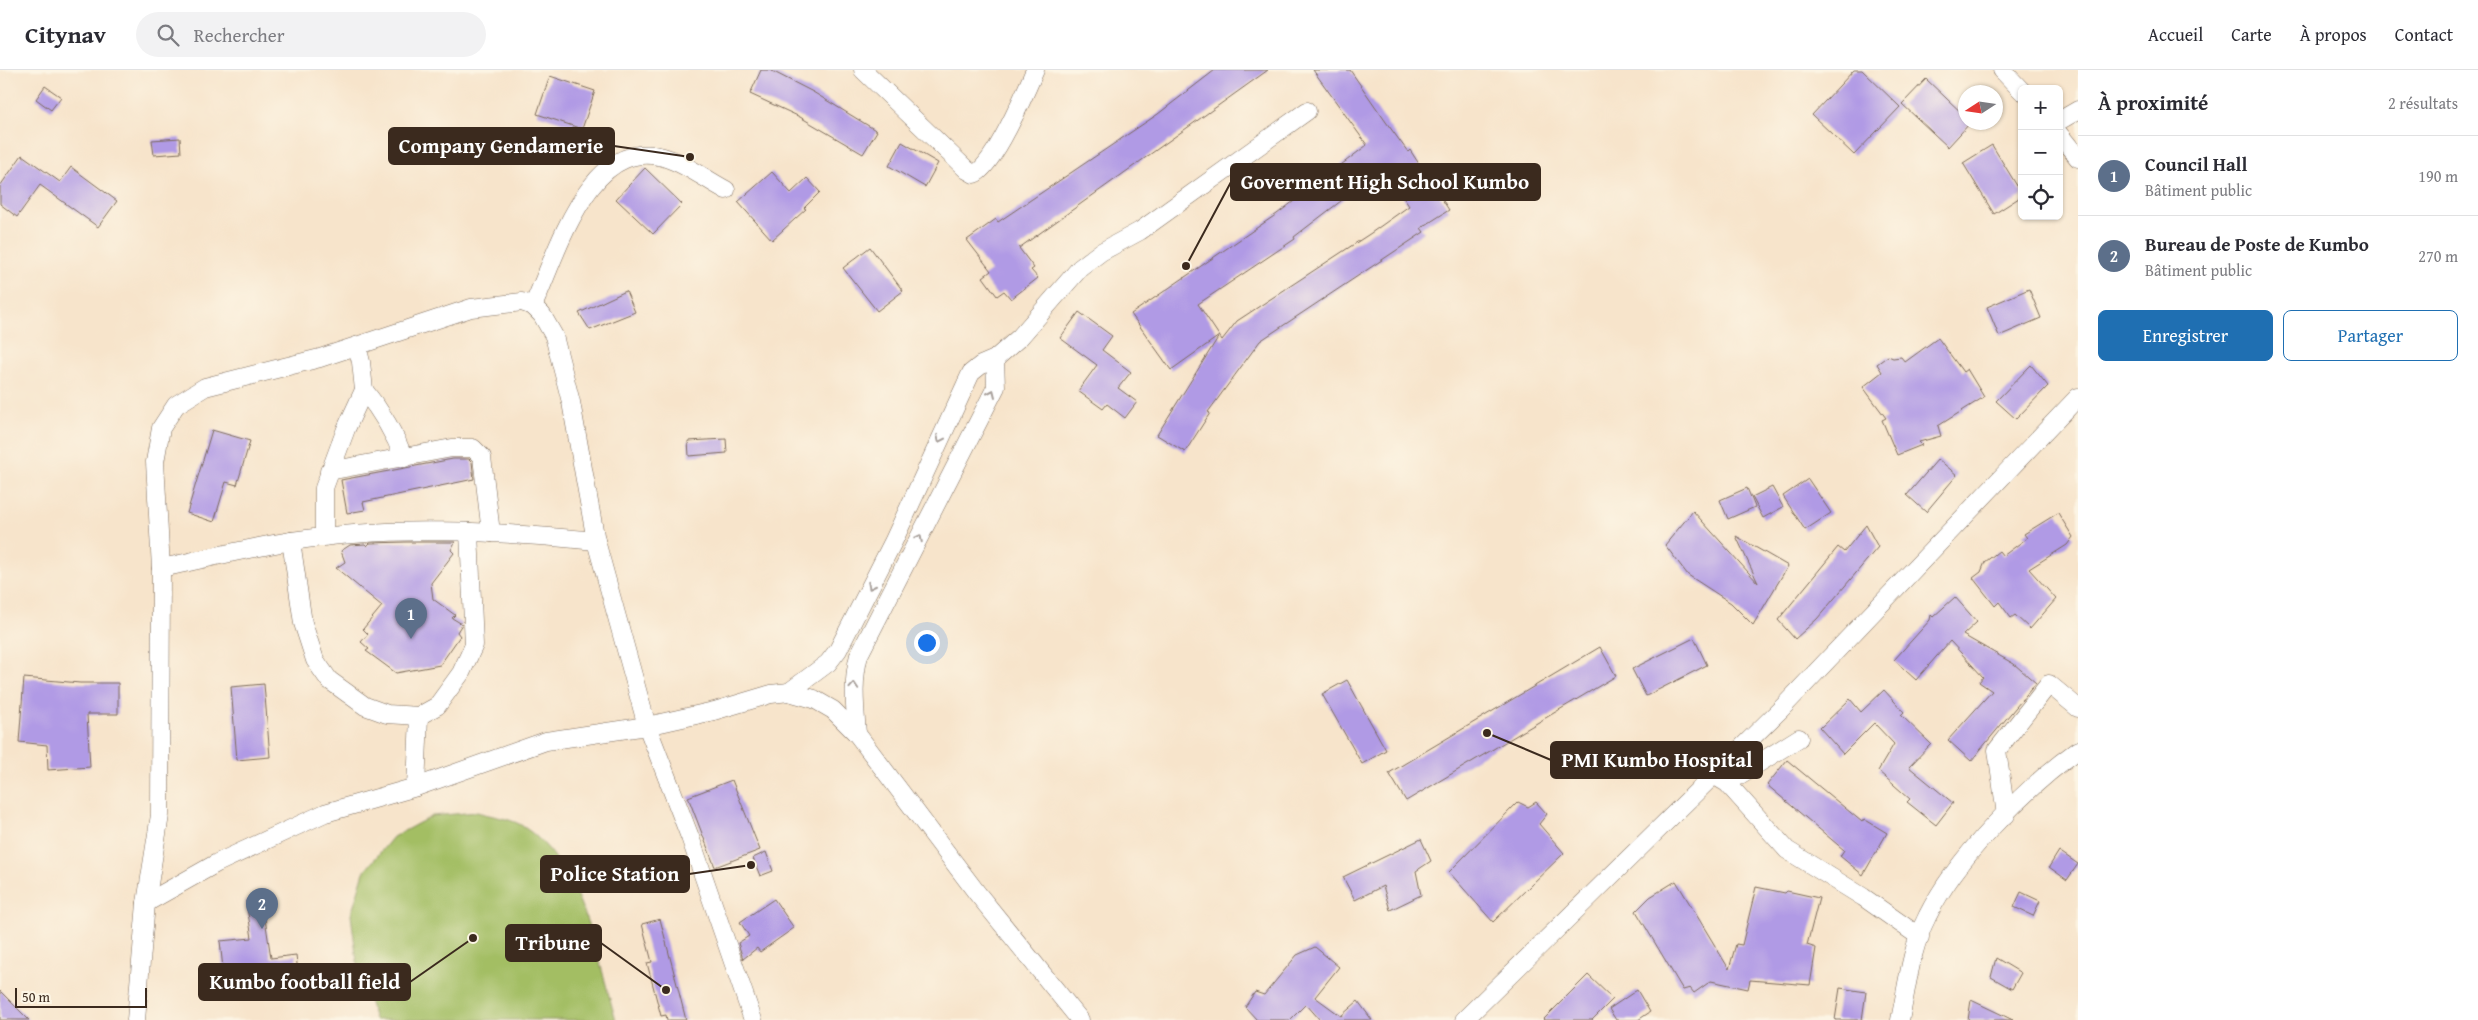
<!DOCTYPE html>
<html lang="fr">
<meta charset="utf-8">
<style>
:root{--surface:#fff;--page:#f2f2f3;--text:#2b2b33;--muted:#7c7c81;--line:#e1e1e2;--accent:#1f6fb2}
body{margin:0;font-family:"Gentium Book Plus",serif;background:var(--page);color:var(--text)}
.controls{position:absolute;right:15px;top:15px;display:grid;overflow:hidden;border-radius:8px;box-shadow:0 1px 4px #0004}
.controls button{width:45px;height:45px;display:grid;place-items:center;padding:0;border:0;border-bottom:1px solid var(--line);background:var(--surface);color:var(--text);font:25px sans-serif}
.compass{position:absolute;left:1958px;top:15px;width:45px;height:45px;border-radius:50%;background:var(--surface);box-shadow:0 1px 4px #0004;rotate:258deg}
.scale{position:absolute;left:15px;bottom:12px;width:132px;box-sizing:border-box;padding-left:5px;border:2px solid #3b2a1e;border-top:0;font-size:14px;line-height:18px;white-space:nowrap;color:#3b2a1e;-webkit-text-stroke:4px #fcf5e5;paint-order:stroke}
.you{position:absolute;left:926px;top:572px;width:18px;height:18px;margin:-12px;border:4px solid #fff;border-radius:50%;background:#1a73e8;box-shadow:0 0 0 8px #1a73e833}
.badge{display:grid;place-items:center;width:32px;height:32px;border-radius:50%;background:var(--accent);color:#fff;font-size:16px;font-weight:700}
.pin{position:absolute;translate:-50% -41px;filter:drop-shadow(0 1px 2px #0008)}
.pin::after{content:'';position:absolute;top:26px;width:18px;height:15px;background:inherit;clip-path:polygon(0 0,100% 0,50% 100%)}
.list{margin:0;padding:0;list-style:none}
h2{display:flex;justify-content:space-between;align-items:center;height:65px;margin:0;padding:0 20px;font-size:21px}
h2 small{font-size:16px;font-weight:400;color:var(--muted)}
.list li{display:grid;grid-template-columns:32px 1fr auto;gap:15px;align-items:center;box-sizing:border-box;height:80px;padding:0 20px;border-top:1px solid var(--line)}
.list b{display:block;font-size:19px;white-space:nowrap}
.list p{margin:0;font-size:16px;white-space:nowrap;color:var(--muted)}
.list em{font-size:16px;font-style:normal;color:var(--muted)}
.actions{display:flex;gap:10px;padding:15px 20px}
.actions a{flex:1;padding:11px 0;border:1px solid var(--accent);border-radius:8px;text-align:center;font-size:18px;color:var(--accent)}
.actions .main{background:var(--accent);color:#fff}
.icon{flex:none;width:28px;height:28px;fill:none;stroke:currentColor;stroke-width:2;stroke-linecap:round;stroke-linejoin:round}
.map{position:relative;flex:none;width:2078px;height:950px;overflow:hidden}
header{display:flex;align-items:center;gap:30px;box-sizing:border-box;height:70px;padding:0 25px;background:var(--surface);border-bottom:1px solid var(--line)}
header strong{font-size:24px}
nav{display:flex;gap:28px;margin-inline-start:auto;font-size:18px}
.search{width:350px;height:45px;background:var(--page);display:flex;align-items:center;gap:12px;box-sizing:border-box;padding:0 18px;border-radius:28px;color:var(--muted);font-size:19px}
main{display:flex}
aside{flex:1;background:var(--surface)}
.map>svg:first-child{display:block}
</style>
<header>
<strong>Citynav</strong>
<div class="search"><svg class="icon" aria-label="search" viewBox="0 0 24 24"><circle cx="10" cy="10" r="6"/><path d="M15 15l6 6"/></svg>Rechercher</div>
<nav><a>Accueil</a><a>Carte</a><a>À propos</a><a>Contact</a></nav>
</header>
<main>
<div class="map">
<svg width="2078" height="950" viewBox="0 0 2078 950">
<rect width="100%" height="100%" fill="#fcf5e5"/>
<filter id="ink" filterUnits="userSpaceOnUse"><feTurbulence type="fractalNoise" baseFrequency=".02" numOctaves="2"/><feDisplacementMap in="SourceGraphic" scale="10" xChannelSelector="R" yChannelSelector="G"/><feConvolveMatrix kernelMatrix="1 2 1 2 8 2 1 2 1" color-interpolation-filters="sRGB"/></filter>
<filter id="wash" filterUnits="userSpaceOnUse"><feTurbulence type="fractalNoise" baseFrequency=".0096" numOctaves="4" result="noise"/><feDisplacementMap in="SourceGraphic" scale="20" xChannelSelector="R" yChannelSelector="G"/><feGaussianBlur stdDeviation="1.12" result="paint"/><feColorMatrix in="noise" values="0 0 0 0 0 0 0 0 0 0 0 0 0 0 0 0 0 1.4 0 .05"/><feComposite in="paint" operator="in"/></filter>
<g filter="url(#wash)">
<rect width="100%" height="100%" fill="#f7e4cb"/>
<path fill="#a3be64" stroke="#6f7441" d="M477,742C490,746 509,748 521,755C582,793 596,885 616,950H375L357,891L351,845L364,802L393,767L432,746Z"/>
<g id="blocks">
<g fill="#b09ae5" fill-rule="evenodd">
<path d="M761,0H770L813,22L877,61L863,84L800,47L750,24Z"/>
<path d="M1215,0H1268L1019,178L1034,198L1031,200L1038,208L1011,229L1004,221L997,226L983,207L991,201L967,170L996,149L998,152L1158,44Z"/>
<path d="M1313,0H1350L1386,52L1408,82L1410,80L1449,140L1421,158L1424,162L1260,271L1208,342L1210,343L1185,382L1157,365L1219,266L1171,300L1131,244L1277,144L1367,75ZM1384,98L1409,136L1371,163L1237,251L1222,270L1198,234L1295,169L1294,167Z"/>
<path d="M1854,0H1862L1900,37L1854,85L1812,45Z"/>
<path d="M550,6L595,21L582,59L537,44Z"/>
<path d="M1926,9L1966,47V52H1971L1948,77L1902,34Z"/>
<path d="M45,16L61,27L51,40L36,29Z"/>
<path d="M180,68L181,83L154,85L152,70Z"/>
<path d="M902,72L938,93L925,117L889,96Z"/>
<path d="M1992,75L2022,124V126L1994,144L1963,93Z"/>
<path d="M22,85L60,112L71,97L117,131L98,157L40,115L17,147L0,134V116Z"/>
<path d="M645,98L682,134L653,164L616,129Z"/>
<path d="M772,102L791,123L807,108L820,122L804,138L806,139L772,170L738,132Z"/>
<path d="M870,177L903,221L877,241L843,198Z"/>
<path d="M2029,219L2041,248L1999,266L1987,237Z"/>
<path d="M626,221L635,242L590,260L579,243Z"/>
<path d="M1079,242L1112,266L1102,280L1131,302L1118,318L1137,332L1125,348L1107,334L1103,339L1078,321L1097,295L1060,268Z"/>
<path d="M1938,268L1963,302L1967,299L1984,327L1938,356L1941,366L1919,372L1922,375L1897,385L1882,350L1886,348L1863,317L1882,302L1877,294L1888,286L1893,288L1901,287L1905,292Z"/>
<path d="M2031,295L2048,316L2016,349L1996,331Z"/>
<path d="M212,360L250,371L237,415L226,412L214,452L187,443Z"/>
<path d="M726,369L727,383L689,386L688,371Z"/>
<path d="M453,389H469L472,392L474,409L363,432L365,440L347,443L341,410Z"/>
<path d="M1938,389L1957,405L1926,442L1907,425Z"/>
<path d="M1808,409L1831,443L1805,460L1783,426Z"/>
<path d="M1772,417L1783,437L1763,448L1752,427Z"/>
<path d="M1747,418L1755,437L1728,449L1720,430Z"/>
<path d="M1693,441L1758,513L1736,466L1788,496L1753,555L1731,533L1688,505L1665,475Z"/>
<path d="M2058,443L2073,467L2067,475L2029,499L2056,529L2030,559L2015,545L2011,548L1999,532L1995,536L1973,508L1981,502L1985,492L1999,481L2003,486L2027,468L2024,464Z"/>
<path d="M1866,455L1878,477L1817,549L1795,569L1778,550L1838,477L1844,482Z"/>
<path d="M406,472H455L451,480L454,483L431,513L433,529L455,545L452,548L462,554L457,562L460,566L440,595L396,603L366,581L369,579L361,572L368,564L363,559L382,536L336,498L345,492L341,481L350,475L365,474L367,476L370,473Z"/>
<path d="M1955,527L1977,552L1963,565L2014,594L2036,613L1971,691L1948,670L1992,621L1979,612L1983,607L1950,571L1916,610L1894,590L1930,550L1931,545L1933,547Z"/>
<path d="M1694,568L1707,595L1646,626L1632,599Z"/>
<path d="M1600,577L1616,606L1406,731L1389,703Z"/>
<path d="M24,608L80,613H118V644H87L90,697L48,700L47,675L19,672Z"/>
<path d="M1347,610L1386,680L1362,694L1322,624Z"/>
<path d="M264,614L270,687L237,690L231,617Z"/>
<path d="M1884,620L1904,642L1901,645L1931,674L1909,697L1953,733L1936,755L1907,732L1910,729L1878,701L1894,674L1874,653L1843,684L1820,658L1850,629L1861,642Z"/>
<path d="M1787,690L1862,752L1864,749L1887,763L1863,805L1840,786L1844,780L1767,715Z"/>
<path d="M732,710L760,780L715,797L688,727Z"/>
<path d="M1518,732L1528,737L1536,732L1547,744L1539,754L1564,783L1493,852L1449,802Z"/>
<path d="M1421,769L1431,791L1416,801L1421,825L1390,840L1383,816L1355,830L1343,807Z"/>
<path d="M2059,781L2078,794L2067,810L2049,797Z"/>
<path d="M766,782L773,801L760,806L753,788Z"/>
<path d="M1676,811L1729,899L1736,874L1742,875L1756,817L1785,823L1787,821L1819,828L1807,875L1816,878L1810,915L1750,910L1748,919L1711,911L1694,923L1690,918L1683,920L1636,841L1650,827Z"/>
<path d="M2021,822L2040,831L2033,846L2014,837Z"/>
<path d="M262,829L271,888L296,885L298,903L274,909L275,920L226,926L220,871L252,868L246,831Z"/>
<path d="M774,829L794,858L760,882L757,878L743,889L738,873L749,866L740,852Z"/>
<path d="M660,849L672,895L686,950H667L666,945L661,946L647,893L652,892L642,854Z"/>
<path d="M1315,877L1339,897L1315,927L1341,946L1358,931L1372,950H1320L1306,934L1290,950H1257L1245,937L1255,922L1264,925L1297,885Z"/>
<path d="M1996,888L2021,903L2012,919L1991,907Z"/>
<path d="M1588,905L1613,929L1592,950H1543Z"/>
<path d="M1840,918L1866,922L1862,950H1835Z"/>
<path d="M1637,920L1650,942L1638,950H1616L1609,939Z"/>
<path d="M0,921L29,950H0Z"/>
<path d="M1971,930L2013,950H1968Z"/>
</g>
</g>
</g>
<g filter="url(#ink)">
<use href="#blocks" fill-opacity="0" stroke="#7d6b5b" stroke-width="1"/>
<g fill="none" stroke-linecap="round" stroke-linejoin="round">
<g stroke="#7d6b5b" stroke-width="19">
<g id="minor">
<path d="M863,0L967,100L974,104C993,98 1026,21 1035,0"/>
<path d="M2002,0L2022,21"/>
<path d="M2059,51L2078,40"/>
<path d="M2059,64L2078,88"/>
<path d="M533,236C557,185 590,60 669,89C689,96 707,110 726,120"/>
<path d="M364,320C381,341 394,362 404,388"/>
<path d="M329,401L452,378H473L482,387L491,463"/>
<path d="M324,467V418L346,359L364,320L361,292L357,276"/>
<path d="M291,471L303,553L315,590L329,610L365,636L387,644L419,646L437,636L461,603L474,575L469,462"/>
<path d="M161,498C205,489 248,478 292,471C392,455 496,461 596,471"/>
<path d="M789,622L828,593L838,580L894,470L971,303L981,295L995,289L1020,267L1080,198L1101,182L1140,161L1307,41"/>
<path d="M857,664C855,637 852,612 859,585L996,317L995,289"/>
<path d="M1715,706L1727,713L1787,780L1863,827L1920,867"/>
<path d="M1727,713L1799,668"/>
<path d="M416,717L419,646"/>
<path d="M2006,745L1997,680L2049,614L2078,638"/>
<path d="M146,833L217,793L325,743L416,717L546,671L647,656L714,641L771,624L789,622L814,629L833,640L857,664L977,823L1080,950"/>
<path d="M136,950L146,833L160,745L161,498L155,392L161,358L176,335L205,317L320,288L471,238L522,232L533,236L542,245L554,266L571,332L596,471L647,656L690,767L753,950"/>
<path d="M1464,950L1781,639L2078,327"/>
<path d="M1900,950C1907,917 1911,878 1927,847C1955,789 2026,717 2078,680"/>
</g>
</g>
<use href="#minor" stroke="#fff" stroke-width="18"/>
</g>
<defs><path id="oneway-chevron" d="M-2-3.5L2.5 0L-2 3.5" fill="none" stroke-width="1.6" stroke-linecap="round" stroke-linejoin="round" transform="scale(1.25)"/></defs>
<g stroke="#a79f9a">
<use href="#oneway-chevron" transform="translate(992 323) rotate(-66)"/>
<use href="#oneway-chevron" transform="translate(940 369) rotate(115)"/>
<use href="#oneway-chevron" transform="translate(919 468) rotate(-63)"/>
<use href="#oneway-chevron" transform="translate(871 516) rotate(117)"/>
<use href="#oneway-chevron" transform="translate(854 616) rotate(-86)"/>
</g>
</g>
<path fill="none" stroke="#3b2a1e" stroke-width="2" d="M690 87L614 76M1186 196L1231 112M1487 663L1551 690M751 795L689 804M666 920L601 873M473 868L410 912"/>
<g fill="#3b2a1e" stroke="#fcf5e5" stroke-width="2">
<circle cx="690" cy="87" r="5"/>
<circle cx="1186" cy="196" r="5"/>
<circle cx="1487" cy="663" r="5"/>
<circle cx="751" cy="795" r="5"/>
<circle cx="666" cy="920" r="5"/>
<circle cx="473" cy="868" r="5"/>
</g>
<g fill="#3b2a1e" stroke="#3b2a1e" stroke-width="2">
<rect x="389" y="58" width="225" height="36" rx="5"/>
<rect x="1231" y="94" width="309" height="36" rx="5"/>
<rect x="1551" y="672" width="211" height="36" rx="5"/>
<rect x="541" y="786" width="148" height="36" rx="5"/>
<rect x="506" y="855" width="95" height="36" rx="5"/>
<rect x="199" y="894" width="211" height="36" rx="5"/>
</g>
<g font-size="21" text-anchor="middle" font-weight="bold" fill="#fff">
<text x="501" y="83">Company Gendamerie</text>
<text x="1385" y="119">Goverment High School Kumbo</text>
<text x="1657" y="697">PMI Kumbo Hospital</text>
<text x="615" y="811">Police Station</text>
<text x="553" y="880">Tribune</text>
<text x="305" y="919">Kumbo football field</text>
</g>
</svg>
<div class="controls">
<button>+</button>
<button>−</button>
<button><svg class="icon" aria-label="locate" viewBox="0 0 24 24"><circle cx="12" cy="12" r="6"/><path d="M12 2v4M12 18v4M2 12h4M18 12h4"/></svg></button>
</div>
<svg class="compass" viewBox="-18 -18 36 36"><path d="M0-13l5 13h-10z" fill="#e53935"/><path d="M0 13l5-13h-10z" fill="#7c7c81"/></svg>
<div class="scale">50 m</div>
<div class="you"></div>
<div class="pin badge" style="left:411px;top:569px;background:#5c6f8a">1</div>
<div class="pin badge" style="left:262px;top:859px;background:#5c6f8a">2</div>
</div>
<aside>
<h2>À proximité<small>2 résultats</small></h2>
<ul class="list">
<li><span class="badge" style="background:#5c6f8a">1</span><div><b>Council Hall</b><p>Bâtiment public</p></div><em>190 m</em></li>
<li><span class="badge" style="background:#5c6f8a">2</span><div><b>Bureau de Poste de Kumbo</b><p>Bâtiment public</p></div><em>270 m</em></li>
</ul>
<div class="actions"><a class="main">Enregistrer</a><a>Partager</a></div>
</aside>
</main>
